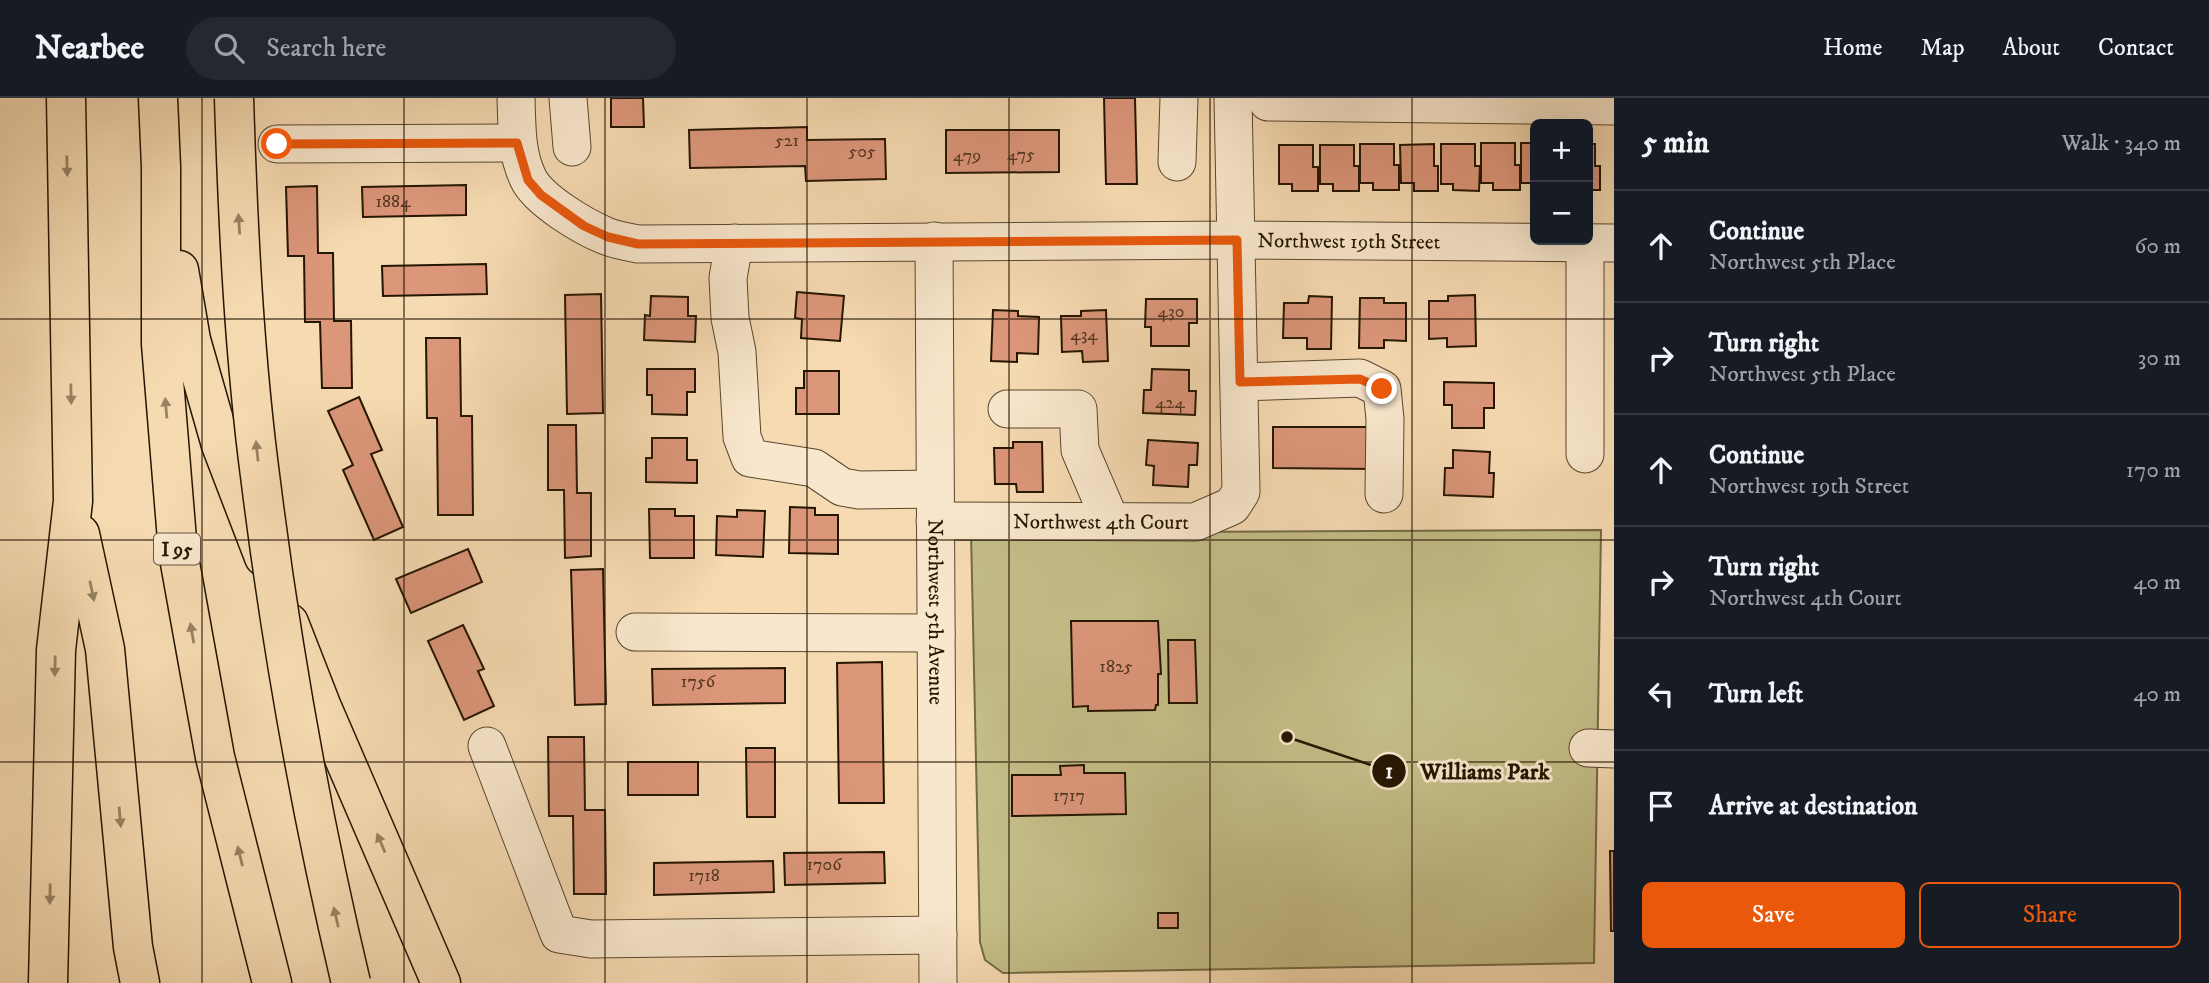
<!DOCTYPE html>
<meta charset="utf-8">
<style>
:root{--surface:#171b24;--page:#242831;--text:#f1f3f6;--muted:#9ea1a6;--line:#363941;--accent:#ea580c}
body{margin:0;font-family:"IM FELL DW Pica",serif;background:var(--page);color:var(--text)}
.controls{position:absolute;right:21px;top:21px;display:grid;overflow:hidden;border-radius:10px;box-shadow:0 7px 28px #0002}
.controls button{width:63px;height:63px;display:grid;place-items:center;padding:0;border:0;border-bottom:2px solid var(--line);background:var(--surface);color:var(--text);font:35px sans-serif}
.stop{position:absolute;width:21px;height:21px;margin:-16px;border:5px solid #ea580c;border-radius:50%;background:#fff}
.stop.end{background:#ea580c;border-color:#fff;box-shadow:0 2px 7px #0008}
.list{margin:0;padding:0;list-style:none}
h2{display:flex;justify-content:space-between;align-items:center;height:91px;margin:0;padding:0 28px;font-size:30px}
h2 small{font-size:23px;font-weight:400;color:var(--muted)}
.list li{display:grid;grid-template-columns:46px 1fr auto;gap:21px;align-items:center;box-sizing:border-box;height:112px;padding:0 28px;border-top:2px solid var(--line)}
.list b{display:block;font-size:26px;white-space:nowrap}
.list p{margin:0;font-size:23px;white-space:nowrap;color:var(--muted)}
.list em{font-size:23px;font-style:normal;color:var(--muted)}
.actions{display:flex;gap:14px;padding:21px 28px}
.actions a{flex:1;padding:16px 0;border:2px solid var(--accent);border-radius:10px;text-align:center;font-size:24px;color:var(--accent)}
.actions .main{background:var(--accent);color:#fff}
.icon{flex:none;width:38px;height:38px;fill:none;stroke:currentColor;stroke-width:2;stroke-linecap:round;stroke-linejoin:round}
.map{position:relative;flex:none;width:1614px;height:885px;overflow:hidden}
header{display:flex;align-items:center;gap:42px;box-sizing:border-box;height:98px;padding:0 35px;background:var(--surface);border-bottom:2px solid var(--line)}
header strong{font-size:33px}
nav{display:flex;gap:38px;margin-inline-start:auto;font-size:24px}
.search{width:490px;height:63px;background:var(--page);display:flex;align-items:center;gap:18px;box-sizing:border-box;padding:0 24px;border-radius:38px;color:var(--muted);font-size:26px}
main{display:flex}
aside{flex:1;background:var(--surface)}
.map>svg:first-child{display:block}
</style>
<header>
<strong>Nearbee</strong>
<div class="search"><svg class="icon" aria-label="search" viewBox="0 0 24 24"><circle cx="10" cy="10" r="6"/><path d="M15 15l6 6"/></svg>Search here</div>
<nav><a>Home</a><a>Map</a><a>About</a><a>Contact</a></nav>
</header>
<main>
<div class="map">
<svg width="1614" height="885" viewBox="0 0 1614 885">
<rect width="100%" height="100%" fill="#f6dab2"/>
<filter id="stains"><feTurbulence type="fractalNoise" baseFrequency=".00286" numOctaves="4"/><feColorMatrix values="0 0 0 0 .2 0 0 0 0 .09 0 0 0 0 .02 0 0 0 .5 -.17"/></filter>
<radialGradient id="worn" r=".72"><stop offset=".6" stop-color="#630" stop-opacity="0"/><stop offset="1" stop-color="#630" stop-opacity=".3"/></radialGradient>
<path fill="#c3bd87" stroke="#746a44" stroke-width="2" d="M1601,432L1594,865L1003,875L985,862L980,844L971,435Z"/>
<g fill="#dc967a" stroke="#251601" stroke-width="2">
<path d="M611,0H643L644,29H611Z"/>
<path d="M1104,0H1135L1137,86H1106Z"/>
<path d="M807,29V42L885,41L886,81L806,83L805,68L690,70L689,32Z"/>
<path d="M946,32H1059V74L946,75Z"/>
<path d="M1481,45H1515V67H1520V92H1493V85H1481Z"/>
<path d="M1521,45H1535V92H1533V85H1521Z"/>
<path d="M1360,46H1394V67H1399V92H1373V85H1360Z"/>
<path d="M1434,46V68H1438V93H1414V85H1401L1400,47Z"/>
<path d="M1441,46H1475V68H1480L1479,93L1453,92V86H1441Z"/>
<path d="M1588,46H1595V68H1600V92H1588Z"/>
<path d="M1279,47H1313V69H1318V93H1292V86H1279Z"/>
<path d="M1320,47H1354V68H1359V93H1333V86H1320Z"/>
<path d="M466,87V117L363,119L362,89Z"/>
<path d="M317,88L318,155H333L334,223H351L352,290H322L320,224H305L304,158H288L286,89Z"/>
<path d="M486,166L487,196L383,198L382,168Z"/>
<path d="M797,194L844,198L840,243L801,240L802,221L795,220Z"/>
<path d="M601,196L603,315L567,316L565,197Z"/>
<path d="M1475,197L1476,248L1447,249V240L1429,241V203H1448V198Z"/>
<path d="M651,198L688,199V218H696L695,244L644,242L645,217L650,218Z"/>
<path d="M1309,198L1332,199L1331,251H1307V240H1283L1284,205H1308Z"/>
<path d="M1360,200H1384V205H1406V243L1384,242V250H1359Z"/>
<path d="M1146,201H1197V225H1189V248H1151V229H1145Z"/>
<path d="M993,212L1018,213V218L1039,219L1038,256L1017,255V264L991,263Z"/>
<path d="M1106,212L1108,263L1083,264L1082,253L1062,254L1061,218H1081V213Z"/>
<path d="M426,240H460L461,318H472L473,417H438L437,320H427Z"/>
<path d="M647,271H695V294H687V317L652,316V297H647Z"/>
<path d="M1152,271L1189,272V293H1196L1195,317L1143,315L1144,292H1151Z"/>
<path d="M804,273H839V316H796V290H804Z"/>
<path d="M1444,284L1494,285V310H1484V330H1452V307H1444Z"/>
<path d="M359,299L382,352L371,356L403,429L374,442L343,372L353,367L328,313Z"/>
<path d="M548,327H576L577,395H591V458L565,460L564,392H548Z"/>
<path d="M1273,329H1374V371L1273,370Z"/>
<path d="M652,340H687V362H697V385L646,384V360H652Z"/>
<path d="M1148,342L1198,345L1197,367H1189L1188,389L1153,387L1154,368L1146,367Z"/>
<path d="M1013,344H1042L1043,394H1017L1016,386H995L994,350H1013Z"/>
<path d="M1453,352L1490,354L1489,375H1494L1493,399L1444,397L1445,370H1453Z"/>
<path d="M790,409L815,410V417H838V456L789,455Z"/>
<path d="M649,411H675V418H694V460H650Z"/>
<path d="M737,412L765,413L763,459L716,457L717,418L737,419Z"/>
<path d="M468,451L482,484L411,515L396,481Z"/>
<path d="M603,471L606,606L575,607L571,472Z"/>
<path d="M1071,523H1158L1161,576H1158V607H1156L1155,612L1088,613V608L1073,609Z"/>
<path d="M463,527L484,571L478,573L494,608L464,622L428,543Z"/>
<path d="M1168,542H1195L1197,605H1169Z"/>
<path d="M882,564L884,705H839L837,565Z"/>
<path d="M785,570V605L653,607L652,571Z"/>
<path d="M548,639H584L585,712H605L606,796H574L573,718H549Z"/>
<path d="M746,650H775V719H747Z"/>
<rect x="628" y="664" width="70" height="33"/>
<path d="M1084,667V675H1125L1126,716L1012,718V677H1061L1060,668Z"/>
<path d="M1610,753H1614V833H1611Z"/>
<path d="M884,754L885,785L785,787L784,755Z"/>
<path d="M773,763L774,794L654,797V765Z"/>
<rect x="1158" y="815" width="20" height="15"/>
</g>
<g fill="none" stroke-linecap="round" stroke-linejoin="round">
<g stroke="#59472d" stroke-width="39">
<g id="minor">
<path id="s1" d="M516,0C517,28 516,55 528,80C538,102 584,129 606,138C616,142 627,144 638,146L1237,142L1614,145"/>
<path d="M568,0L572,49"/>
<path d="M1268,4L1614,8"/>
<path d="M277,46L517,45"/>
<path d="M1177,64L1179,0"/>
<path id="s2" d="M934,143L938,885"/>
<path d="M1585,144V356"/>
<path d="M734,145L728,180L730,220L737,254L742,339L750,360L814,370L842,389L859,392L935,391"/>
<path d="M1239,284L1360,280L1382,291L1385,321L1384,396"/>
<path d="M1007,311H1078L1080,352L1110,422"/>
<path id="s3" d="M935,423L1195,424L1232,408L1241,394L1233,0"/>
<path d="M635,534L936,535"/>
<path d="M487,648L559,836L591,841L938,837"/>
<path d="M1588,650L1614,651"/>
</g>
</g>
<g stroke="#251601" stroke-width="41">
<g id="highway">
<path d="M158,0L161,69V246L178,454L215,659L272,885"/>
<path d="M179,172L191,242L221,347L264,459"/>
<path d="M80,436L105,551L133,849L140,885"/>
<path d="M289,525L321,607L441,885"/>
<path d="M48,885L56,552L73,403L66,0"/>
</g>
</g>
<use href="#minor" stroke="#f9e7cd" stroke-width="37"/>
<use href="#highway" stroke="#f6dab2" stroke-width="38"/>
<g stroke="#251601" stroke-width="41" stroke-linecap="butt">
<path id="highway-bridge" d="M234,0C238,128 244,258 261,385C282,553 312,721 351,885"/>
</g>
<use href="#highway-bridge" stroke="#f6dab2" stroke-width="38"/>
</g>
<defs><path id="oneway-solid" d="M-6-.8H1V-3.2L6.5 0L1 3.2V.8H-6Z" transform="scale(1.75)"/></defs>
<g fill="#988262">
<use href="#oneway-solid" transform="translate(67 68) rotate(89)"/>
<use href="#oneway-solid" transform="translate(239 126) rotate(-94)"/>
<use href="#oneway-solid" transform="translate(71 296) rotate(89)"/>
<use href="#oneway-solid" transform="translate(166 310) rotate(-95)"/>
<use href="#oneway-solid" transform="translate(257 353) rotate(-96)"/>
<use href="#oneway-solid" transform="translate(92 493) rotate(78)"/>
<use href="#oneway-solid" transform="translate(192 535) rotate(-100)"/>
<use href="#oneway-solid" transform="translate(55 568) rotate(91)"/>
<use href="#oneway-solid" transform="translate(120 719) rotate(85)"/>
<use href="#oneway-solid" transform="translate(381 745) rotate(-113)"/>
<use href="#oneway-solid" transform="translate(240 758) rotate(-104)"/>
<use href="#oneway-solid" transform="translate(50 796) rotate(91)"/>
<use href="#oneway-solid" transform="translate(336 819) rotate(-103)"/>
</g>
<g fill="none" stroke-linecap="round" stroke-linejoin="round">
<path stroke="#ea580c" stroke-width="9" d="M277,46L517,45L528,82L541,97L584,128L608,139L638,146L1237,142L1240,284L1360,281L1382,291"/>
</g>
<path fill="none" stroke="#251601" stroke-width="2" stroke-opacity="0.55" d="M202,0V885M404,0V885M605,0V885M807,0V885M1009,0V885M1210,0V885M1412,0V885M0,221H1614M0,442H1614M0,664H1614"/>
<g text-anchor="middle" stroke-width="6" stroke-linejoin="round" paint-order="stroke">
<g font-size="18" fill="#53361f">
<text x="787" y="48">521</text>
<text x="862" y="59">505</text>
<text x="1021" y="62">475</text>
<text x="967" y="63">479</text>
<text x="393" y="109">1884</text>
<text x="1171" y="219">430</text>
<text x="1084" y="242">434</text>
<text x="1170" y="310">424</text>
<text x="1116" y="574">1825</text>
<text x="698" y="589">1756</text>
<text x="1069" y="703">1717</text>
<text x="824" y="772">1706</text>
<text x="704" y="783">1718</text>
</g>
<rect fill="#f9e7cd" stroke="#65553e" stroke-width="2" x="154" y="435.5" width="46" height="31" rx="5"/>
<g font-size="19" font-weight="bold" fill="#251601">
<text x="177" y="458">I 95</text>
</g>
<g font-size="21" fill="#251601" stroke="#f9e7cd">
<text dy="7" stroke="none"><textPath href="#s1" startOffset="924">Northwest 19th Street</textPath></text>
<text dy="7" stroke="none"><textPath href="#s3" startOffset="166">Northwest 4th Court</textPath></text>
<text dy="7" stroke="none"><textPath href="#s2" startOffset="371">Northwest 5th Avenue</textPath></text>
</g>
</g>
<path fill="none" stroke="#251601" stroke-width="2.5" d="M1287 639L1389 673"/>
<g fill="#251601" stroke="#f9e7cd" stroke-width="2.5">
<circle cx="1287" cy="639" r="7"/>
<circle cx="1389" cy="673" r="18"/>
</g>
<g font-size="21" text-anchor="middle" font-weight="bold" fill="#fff">
<text x="1389" y="680">1</text>
</g>
<g font-size="23" text-anchor="middle" font-weight="bold" fill="#251601" stroke="#f9e7cd" stroke-width="6" stroke-linejoin="round" paint-order="stroke">
<text x="1485" y="681">Williams Park</text>
</g>
<rect width="100%" height="100%" filter="url(#stains)"/>
<rect width="100%" height="100%" fill="url(#worn)"/>
</svg>
<div class="controls">
<button>+</button>
<button>−</button>
</div>
<div class="stop" style="left:277px;top:46px"></div>
<div class="stop end" style="left:1382px;top:291px"></div>
</div>
<aside>
<h2>5 min<small>Walk · 340 m</small></h2>
<ul class="list">
<li><svg class="icon" aria-label="ahead" viewBox="0 0 24 24"><path d="M12 20V5M6 11l6-6 6 6"/></svg><div><b>Continue</b><p>Northwest 5th Place</p></div><em>60 m</em></li>
<li><svg class="icon" aria-label="right" viewBox="0 0 24 24"><path d="M7 20v-9h11M14 6l5 5-5 5"/></svg><div><b>Turn right</b><p>Northwest 5th Place</p></div><em>30 m</em></li>
<li><svg class="icon" aria-label="ahead" viewBox="0 0 24 24"><path d="M12 20V5M6 11l6-6 6 6"/></svg><div><b>Continue</b><p>Northwest 19th Street</p></div><em>170 m</em></li>
<li><svg class="icon" aria-label="right" viewBox="0 0 24 24"><path d="M7 20v-9h11M14 6l5 5-5 5"/></svg><div><b>Turn right</b><p>Northwest 4th Court</p></div><em>40 m</em></li>
<li><svg class="icon" aria-label="left" viewBox="0 0 24 24"><path d="M17 20v-9H6M10 6l-5 5 5 5"/></svg><div><b>Turn left</b></div><em>40 m</em></li>
<li><svg class="icon" aria-label="arrive" viewBox="0 0 24 24"><path d="M6 21V4h12l-3 4 3 4H6"/></svg><div><b>Arrive at destination</b></div></li>
</ul>
<div class="actions"><a class="main">Save</a><a>Share</a></div>
</aside>
</main>
